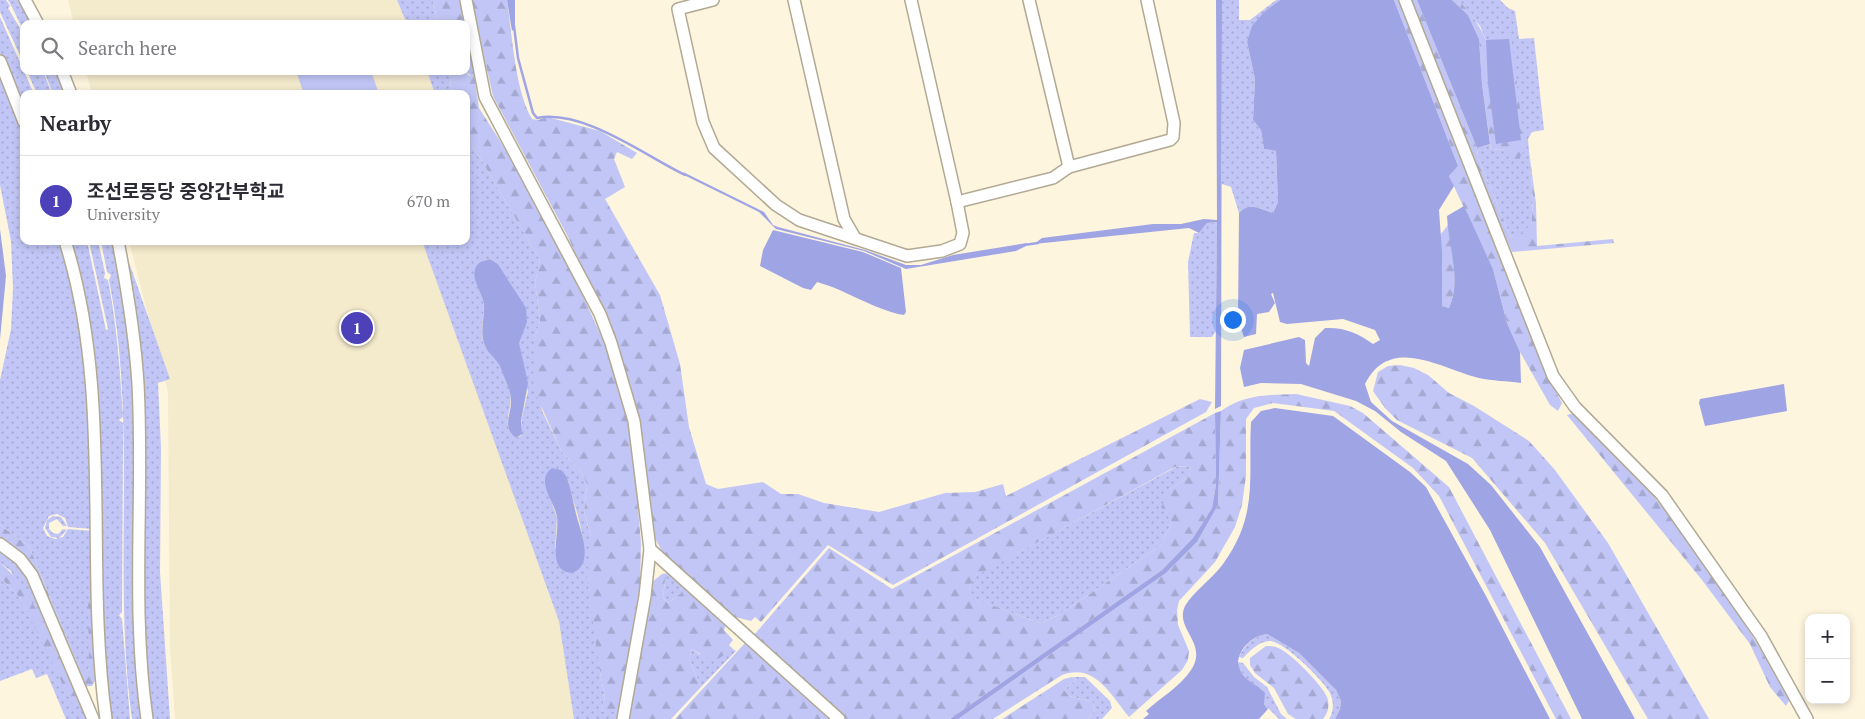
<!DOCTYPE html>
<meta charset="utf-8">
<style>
:root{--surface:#fff;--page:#f7f7f7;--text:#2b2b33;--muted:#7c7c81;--line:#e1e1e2;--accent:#4c41b8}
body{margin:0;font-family:"PT Serif","Noto Sans KR",serif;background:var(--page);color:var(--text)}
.controls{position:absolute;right:15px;bottom:15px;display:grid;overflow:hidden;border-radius:10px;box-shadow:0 2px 8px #0003}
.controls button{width:45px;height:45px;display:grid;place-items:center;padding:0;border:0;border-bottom:1px solid var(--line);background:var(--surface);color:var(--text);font:25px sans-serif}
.you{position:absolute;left:1232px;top:319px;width:18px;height:18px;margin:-12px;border:4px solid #fff;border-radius:50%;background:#1a73e8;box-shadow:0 0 0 8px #1a73e833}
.badge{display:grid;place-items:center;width:32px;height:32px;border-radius:50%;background:var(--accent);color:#fff;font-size:16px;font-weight:700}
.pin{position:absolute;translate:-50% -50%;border:2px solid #fff;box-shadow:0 1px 5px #0006}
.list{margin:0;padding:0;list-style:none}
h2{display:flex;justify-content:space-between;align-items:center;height:65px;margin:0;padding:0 20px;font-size:21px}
h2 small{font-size:16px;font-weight:400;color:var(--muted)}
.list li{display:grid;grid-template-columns:32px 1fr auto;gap:15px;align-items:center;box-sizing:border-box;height:90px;padding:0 20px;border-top:1px solid var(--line)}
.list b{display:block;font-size:19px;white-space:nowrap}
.list p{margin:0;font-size:16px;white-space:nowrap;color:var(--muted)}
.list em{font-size:16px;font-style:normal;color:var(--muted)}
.icon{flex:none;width:28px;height:28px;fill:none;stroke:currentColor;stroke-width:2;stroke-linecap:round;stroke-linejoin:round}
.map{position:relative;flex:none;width:1865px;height:719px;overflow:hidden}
.search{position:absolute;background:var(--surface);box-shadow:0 2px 8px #0003;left:20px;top:20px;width:450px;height:55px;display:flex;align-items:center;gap:12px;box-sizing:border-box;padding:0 18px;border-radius:10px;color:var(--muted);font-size:19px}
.panel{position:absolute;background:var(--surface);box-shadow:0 2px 8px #0003;left:20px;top:90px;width:450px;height:155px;border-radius:10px}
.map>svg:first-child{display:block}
</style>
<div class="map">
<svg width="1865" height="719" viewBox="0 0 1865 719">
<defs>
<pattern id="grass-dots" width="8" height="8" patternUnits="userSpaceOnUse" patternTransform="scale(1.25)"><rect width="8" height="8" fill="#c1c6f6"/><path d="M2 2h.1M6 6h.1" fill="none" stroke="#a5a9d2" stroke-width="1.8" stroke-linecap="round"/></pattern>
<pattern id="forest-firs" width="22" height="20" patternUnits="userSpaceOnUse" patternTransform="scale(1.25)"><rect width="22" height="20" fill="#c1c6f6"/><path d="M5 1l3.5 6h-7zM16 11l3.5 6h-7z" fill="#a5a9d2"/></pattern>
</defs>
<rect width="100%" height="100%" fill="#fef5df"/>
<g fill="#f4eacc">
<path d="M68,0H404L413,24H74Z"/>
<path d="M466,24L474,107L555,265L603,719H175L170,646L168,392L129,241H466V94H92L86,71H466Z"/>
</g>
<g fill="url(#grass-dots)" fill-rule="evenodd">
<path d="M0,0H6L10,6L8,8L24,35V64L0,12Z"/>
<path d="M8,0H22L35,24H24V31C18,20 14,10 8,0Z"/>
<path d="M397,0H433L438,24H407Z"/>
<path d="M1222,0H1239V20H1250L1276,0H1280L1265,11L1247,42L1255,79L1253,120L1261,130L1264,149L1276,151L1278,202L1273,213C1261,209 1249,201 1239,213L1231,187L1222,184Z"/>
<path d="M1458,0H1500L1508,8L1515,11L1519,39L1534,38L1544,130L1532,132L1528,139L1533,200L1531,225L1514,240L1511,238L1478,157L1477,148L1490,144L1491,150L1507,149L1520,165V157L1490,37V40H1486L1480,26Z"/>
<path d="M0,17L34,94H24V113L0,53Z"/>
<path d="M466,51L472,58L474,74L472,76L464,71H466Z"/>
<path d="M0,70L24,130V241H61L86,348L93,529L68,527L65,518L57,514L49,516L43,528L47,536L55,539L63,537L68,529L93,531L94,594L89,667L86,676L75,658L29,546L0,525V380L11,329L13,288L11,241L0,185Z"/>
<path d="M27,71H43L52,94H37Z"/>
<path d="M44,71H58L68,94H53Z"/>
<path d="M427,71H449L452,94H435Z"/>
<path d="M466,134L540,260L535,282L540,321L534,341L542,411L562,452L582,473L587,485L584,511L591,537L599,668L605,697L601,712H619L618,719H574L559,621L422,241H466ZM490,259L498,264L512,286L519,346L528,391L522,418L521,436L516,438C498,425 516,404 509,388C504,377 502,365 494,356C492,353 488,351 486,348C478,335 484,319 484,306C483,288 468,282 480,262ZM568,481C572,501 598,561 573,573L555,548L557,518L548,492Z"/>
<path d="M1217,222L1216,331L1212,337H1190L1188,262L1194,233H1199L1207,223Z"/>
<path d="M68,241H87L106,330L108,329L89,241H98L105,273L104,278L108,280C117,325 120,371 123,417L119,420L123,423L122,612L119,615L122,619L130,719H108L106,707L96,416Z"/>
<path d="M101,241H112L126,303L134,362L144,719H132C112,573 138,425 109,280L111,275L107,272Z"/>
<path d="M124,248L170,379L158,383L161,448L160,572L170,719H152L144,640L142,386Z"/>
<path d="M1191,466L1189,476L1171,489L1168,516L1172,522L1161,545L1059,615L1040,623L974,599L969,588L973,577L1176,467Z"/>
<path d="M53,516L61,517L67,526H63L57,519L49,523V529L53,533L58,534L63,529L67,530L59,538L51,537L45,528L47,520Z"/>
<path d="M0,549L7,553L24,570L89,719H66L47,674L36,678L32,669L0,681V577L20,598L46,648L11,571L0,563Z"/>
<path d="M669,573L682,585L681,593L668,603L663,598L665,580Z"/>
<path d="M1267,634L1299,653L1336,690L1341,701L1340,709L1335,719H1329C1334,711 1334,702 1330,693C1323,680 1283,640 1269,641C1258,642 1250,651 1243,658L1239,657C1244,645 1254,636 1267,634Z"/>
<path d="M692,649L699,654L718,658L733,649L736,651L701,687L689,659Z"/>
<path d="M1238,662L1243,663L1254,677L1267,687L1281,714L1287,719H1279L1264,704L1262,689C1250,686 1240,674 1238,662Z"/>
<path d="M1072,677H1085L1110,701L1112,708L1102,719H1088L1095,710L1092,702L1069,696L1064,690L1076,680Z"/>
</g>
<g fill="url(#forest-firs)" fill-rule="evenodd">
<path d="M433,0H462L466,23L438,24Z"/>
<path d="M471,0H507C512,33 515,91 532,119L538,120L547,117L600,131L637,153L632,159L617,152L614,159L625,187L605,199L660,295L680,364L689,427L706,484L718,489L763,482L781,494H798L824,503L879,512L945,493L975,492L1003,484L1006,496L1200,399L1212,402L1206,412L893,585L828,545L761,622L755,617L751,621L731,616L673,564L662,551L653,535L640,423L631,387L617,343L567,235L493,96Z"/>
<path d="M1394,0H1400L1547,375L1562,403L1558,411L1550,405L1520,352L1507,323L1493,269L1449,176L1458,166Z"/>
<path d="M1410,0H1417L1477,148L1478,157L1511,238L1514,239L1531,225L1533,200L1529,151L1536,203L1537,246L1613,239L1614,243L1512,252L1471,156Z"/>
<path d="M1452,0H1458C1470,12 1479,24 1486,40H1490V36H1511L1525,149L1520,157V165L1517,166L1508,155L1507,149L1491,150L1482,84L1479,39L1468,15Z"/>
<path d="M449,71H464L469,76L474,74L479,108L516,166L577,283L603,340L619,384L626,413L634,464L641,543L640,584L619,712H601L605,697L599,668L587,578L591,537L584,511L587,485L582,473L562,452L533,388L534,341L540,321L535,282L540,260L466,134V94H452Z"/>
<path d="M1448,225C1452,252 1460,282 1449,308L1442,306L1440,235Z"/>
<path d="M1400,365L1414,368L1428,375L1449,393L1474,406L1529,441L1555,470L1608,543L1709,719H1648L1545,543L1472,458L1397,420L1385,408L1373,391L1378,372L1388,366Z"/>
<path d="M1296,394L1350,406L1363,413L1449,487L1571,719H1556L1439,496L1413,468L1334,411L1273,403L1254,408L1246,419V476L1242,505L1235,527L1215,562L1179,601L1177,610L1178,625L1189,651L1188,660L1182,670L1129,717C1110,694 1095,663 1062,675L993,719H958L1166,573L1197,542L1218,505L1221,411C1244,394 1269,395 1296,394Z"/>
<path d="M1215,413L1216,485L1212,508L1193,538L1162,570L950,719H845L754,635L829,548L892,589ZM1191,466L1189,476L1171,489L1161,507L1172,522L1161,545L1059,615L1040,623L975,599L969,588L974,577L1175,467Z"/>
<path d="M1574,413C1599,439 1628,465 1651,493C1704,557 1749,628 1790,699L1786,706L1770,687L1750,644L1702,580L1567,415Z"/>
<path d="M0,525L29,546L75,658L86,675L89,667L88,604L94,594L97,677L92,686H84L26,558L15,547L0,538Z"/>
<path d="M0,563C35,589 60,663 79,702L73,705L20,598L0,577Z"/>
<path d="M669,573L665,580L663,598L668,603L681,593L682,585L726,625L724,630L733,640L729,645L733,649L718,659L710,660L692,649L689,659L701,687L671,719H629L628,716L652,582L662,574Z"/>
<path d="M745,643L830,719H675Z"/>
<path d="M1266,646C1270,646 1274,646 1278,648C1290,652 1322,685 1327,697C1330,705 1328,713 1323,719H1296L1288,714L1274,688L1255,673L1250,665V658Z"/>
<path d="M1072,677L1076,680L1064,690L1069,696L1092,702L1095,710L1088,719H1002L1064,679Z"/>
</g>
<path fill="#c1c6f6" d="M296,71H371L379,94H304Z"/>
<g fill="#9fa4e4">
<path d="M507,0H515V28L512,31Z"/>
<path d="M1216,0H1222L1221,406L1215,409L1217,222L1207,223L1199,233L1189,228L1034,244L1042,238L1153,224H1181L1204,219L1217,220Z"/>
<path d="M1280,0H1394L1458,166L1449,176L1454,186L1439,210L1442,252V306L1449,308C1462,279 1448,246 1447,216L1464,206L1493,269L1507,323L1520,352L1521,383C1507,381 1492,381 1479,378C1440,368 1390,334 1365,384L1371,402L1392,421L1468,464L1491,485L1540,547L1635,719H1582L1490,530L1446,461L1401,432L1375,411L1356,401L1301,384L1261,383L1244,387L1240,368L1244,350L1299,337L1305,340L1306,363L1309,366L1315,338L1325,328C1344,327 1358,333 1373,344L1380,340L1375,330L1343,319L1287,324L1280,322L1273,293L1271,294L1275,303L1269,312L1257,314L1256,334L1244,337L1238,319L1239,213C1249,201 1260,209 1273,213L1278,202L1276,151L1264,149L1261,130L1253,120L1255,79L1247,42L1252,26L1265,11Z"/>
<path d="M1417,0H1452L1468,15L1479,39L1482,84L1490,144L1477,148Z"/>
<path d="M1509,39L1521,140L1496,144L1488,84L1486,40Z"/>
<path d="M683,172L764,212L773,225L778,227L865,250L906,265H921L953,255L1027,243L1026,246L1016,251L906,269L864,251L776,229L759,212L686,176Z"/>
<path d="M0,229L6,276L0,339Z"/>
<path d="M773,230L863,252L901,268L906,312L904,315C874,310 847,290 817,282L811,290L803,288L760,266L763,250Z"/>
<path d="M490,259L498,264L526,308L527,322L519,343L528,383L521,421L522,434L516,438C501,427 512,414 511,400C511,390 505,380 502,371C499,360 489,355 485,346C479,332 485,318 484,304C482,291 466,274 480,262Z"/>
<path d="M1784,384L1787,411L1705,426L1699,403L1700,399Z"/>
<path d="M1275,408L1333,416L1410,472L1426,487L1486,596L1550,719H1335L1340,709L1341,701L1336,690L1299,653L1267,634C1253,636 1240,647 1238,662C1242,683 1256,682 1265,693L1264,704L1268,709L1259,719H1143L1149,714L1146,711C1160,698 1181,686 1191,670C1209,643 1174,629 1185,606C1193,592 1213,578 1223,564C1259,514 1248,478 1251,422L1261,411Z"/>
<path d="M1221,411L1218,505L1197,542L1166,573L958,719H950L1162,570L1193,538L1212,508L1216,485L1215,413Z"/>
<path d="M552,468L561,470L566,476C571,488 573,501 576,514C580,530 595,563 573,573C545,572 560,534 557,517C555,505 545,493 545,481C545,475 548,471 552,468Z"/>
</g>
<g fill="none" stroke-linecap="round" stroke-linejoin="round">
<g stroke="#9fa4e4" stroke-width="2.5">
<path d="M514,26L518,58L533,113L537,118C583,109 644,155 685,175"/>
<path d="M1024,245L1038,243"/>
</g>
<g stroke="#b1a993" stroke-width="14">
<g id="minor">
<path d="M25,0L38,24"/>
<path d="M466,0L485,97L600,314L611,343L634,421L650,549L645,596L623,719"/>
<path d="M713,0L678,9L703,122L714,148L776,205L799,220L907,256L942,251L960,244L963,233L957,202L911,0"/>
<path d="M794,0L844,219L855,238"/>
<path d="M1029,0L1069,167"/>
<path d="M1405,0L1553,376L1575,407L1662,495L1761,636L1807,719"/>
<path d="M0,61L24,122"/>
<path d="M62,71L71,94"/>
<path d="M957,202L1053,178L1069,167L1170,140L1173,137L1174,123L1147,0"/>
<path d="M65,241C114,396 84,560 106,719"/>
<path d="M118,241C127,288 135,336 138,384C144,496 131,608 147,719"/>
<path d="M0,544L20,559L32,575L93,719"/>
<path d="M650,549L839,719"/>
</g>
</g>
<use href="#minor" stroke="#fff" stroke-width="11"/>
</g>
</svg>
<div class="controls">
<button>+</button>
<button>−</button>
</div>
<div class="you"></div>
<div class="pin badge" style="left:357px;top:328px">1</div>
<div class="search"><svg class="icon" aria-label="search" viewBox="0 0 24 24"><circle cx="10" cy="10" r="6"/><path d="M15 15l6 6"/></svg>Search here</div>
<section class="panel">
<h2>Nearby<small></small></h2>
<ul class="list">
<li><span class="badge">1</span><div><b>조선로동당 중앙간부학교</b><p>University</p></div><em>670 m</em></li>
</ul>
</section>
</div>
